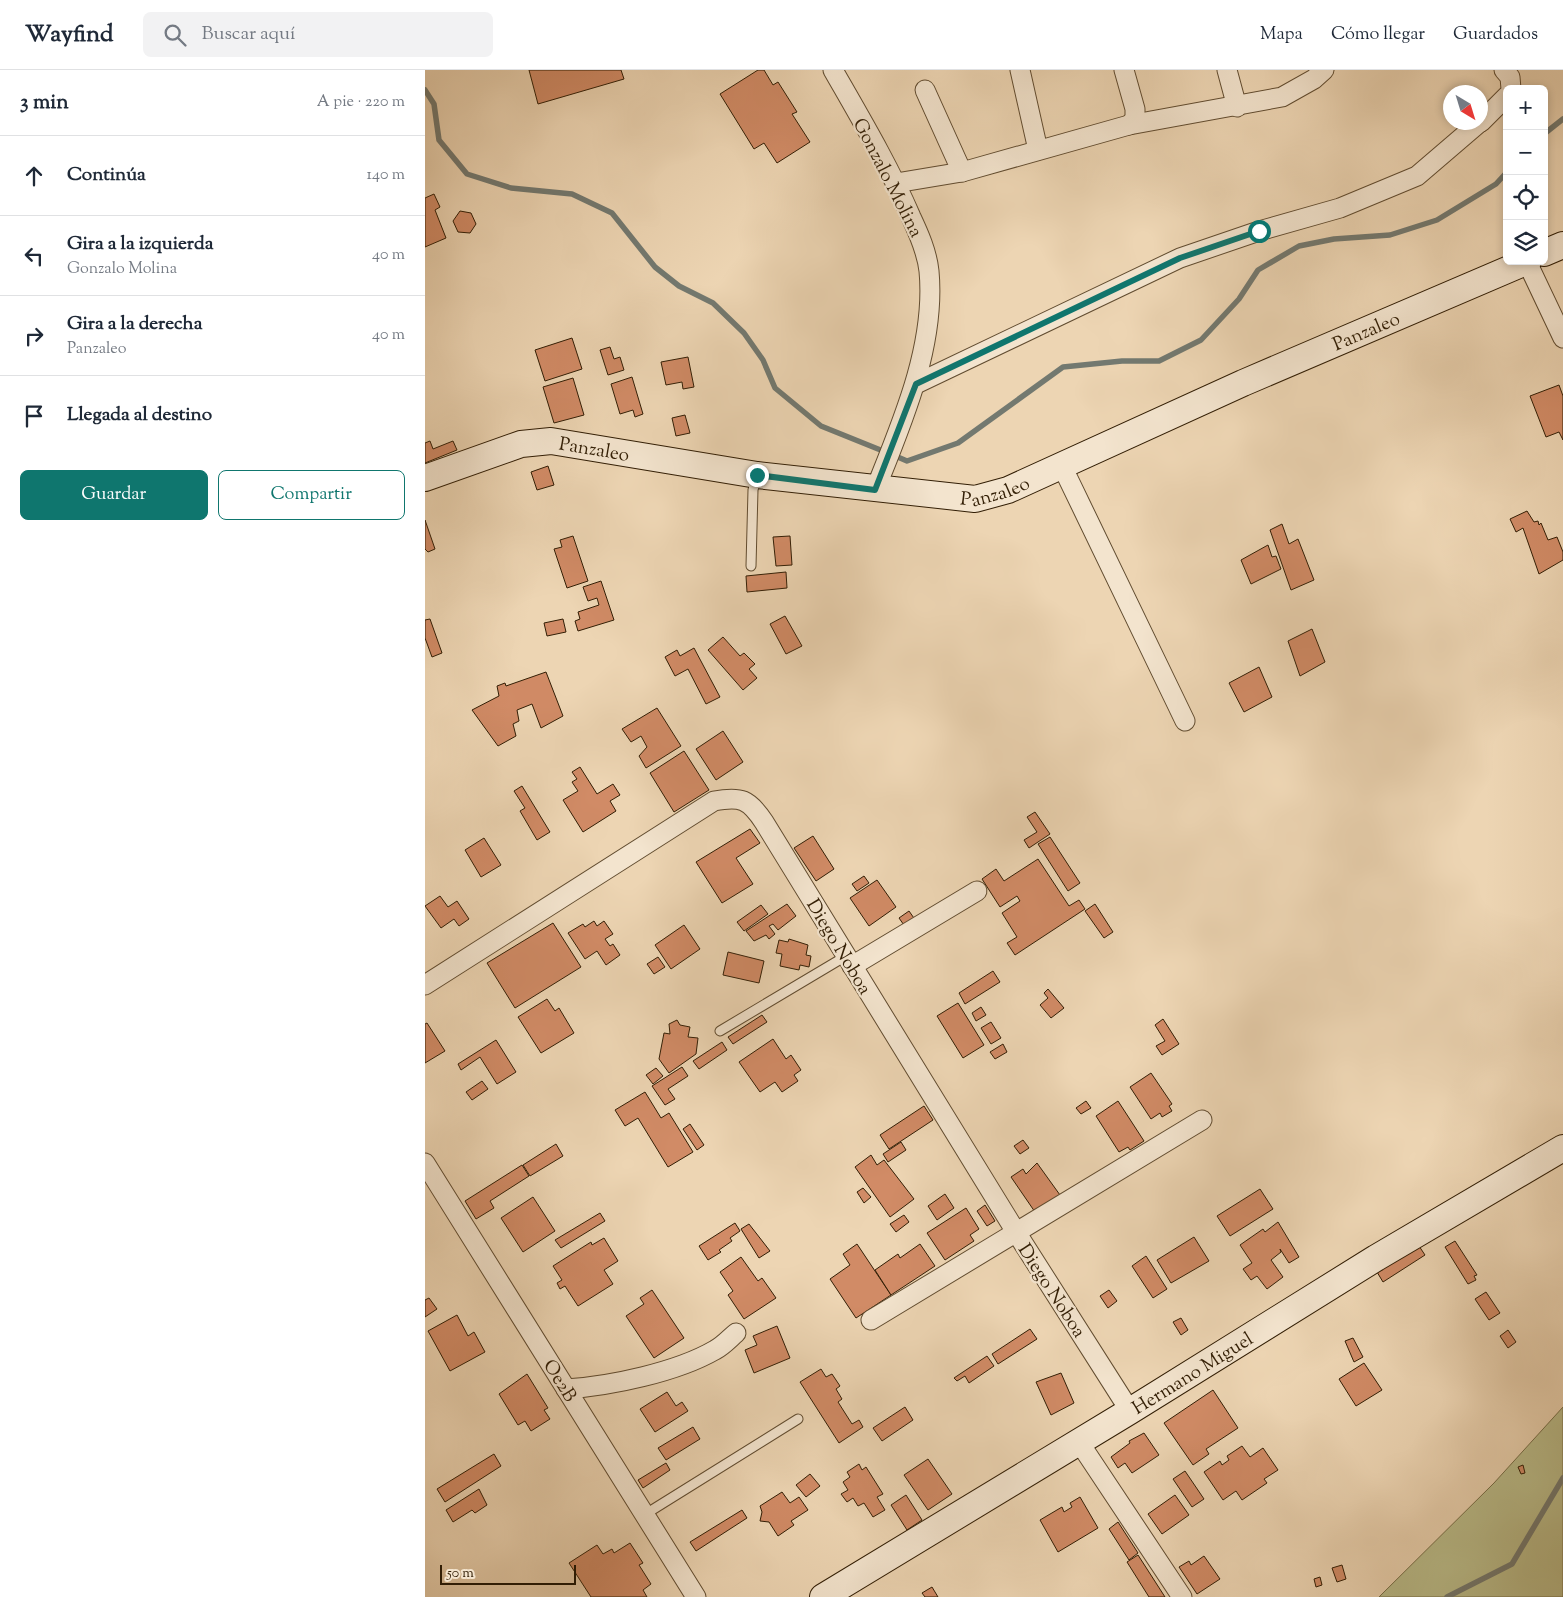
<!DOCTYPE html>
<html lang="es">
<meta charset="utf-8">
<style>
:root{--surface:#fff;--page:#f2f2f3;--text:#1f2937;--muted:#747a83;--line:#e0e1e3;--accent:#0f766e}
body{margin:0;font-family:"Sorts Mill Goudy",serif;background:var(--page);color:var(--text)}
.controls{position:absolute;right:15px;top:15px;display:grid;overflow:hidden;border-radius:8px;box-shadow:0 2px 8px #0003}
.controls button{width:45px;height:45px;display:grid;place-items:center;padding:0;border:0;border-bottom:1px solid var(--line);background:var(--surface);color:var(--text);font:25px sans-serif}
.compass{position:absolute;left:1018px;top:15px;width:45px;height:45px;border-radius:50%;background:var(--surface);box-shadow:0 2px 8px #0003;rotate:142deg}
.scale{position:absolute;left:15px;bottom:12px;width:136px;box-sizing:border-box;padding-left:5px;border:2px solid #321e05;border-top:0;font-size:14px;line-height:18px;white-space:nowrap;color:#321e05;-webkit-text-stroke:4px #f3e4ce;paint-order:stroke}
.stop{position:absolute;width:15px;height:15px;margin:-11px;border:4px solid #0f766e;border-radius:50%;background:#fff}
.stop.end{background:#0f766e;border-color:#fff;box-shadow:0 1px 5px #0008}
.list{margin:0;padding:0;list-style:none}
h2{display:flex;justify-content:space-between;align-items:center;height:65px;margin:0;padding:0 20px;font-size:21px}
h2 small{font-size:16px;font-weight:400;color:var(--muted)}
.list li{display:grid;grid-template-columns:32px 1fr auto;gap:15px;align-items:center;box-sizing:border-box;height:80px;padding:0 20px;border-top:1px solid var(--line)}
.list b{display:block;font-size:19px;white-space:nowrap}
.list p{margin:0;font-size:16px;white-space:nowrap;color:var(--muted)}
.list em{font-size:16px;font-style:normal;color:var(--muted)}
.actions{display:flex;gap:10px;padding:15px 20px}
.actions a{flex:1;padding:11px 0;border:1px solid var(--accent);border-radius:8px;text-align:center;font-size:18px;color:var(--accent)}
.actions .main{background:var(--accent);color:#fff}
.icon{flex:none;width:28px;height:28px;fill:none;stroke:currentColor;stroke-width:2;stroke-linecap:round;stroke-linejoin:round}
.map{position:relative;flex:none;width:1138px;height:1527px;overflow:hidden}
header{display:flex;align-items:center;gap:30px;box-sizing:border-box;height:70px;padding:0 25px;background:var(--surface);border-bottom:1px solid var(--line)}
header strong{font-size:24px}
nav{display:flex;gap:28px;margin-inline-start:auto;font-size:18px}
.search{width:350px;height:45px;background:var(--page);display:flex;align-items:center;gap:12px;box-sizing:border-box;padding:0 18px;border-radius:8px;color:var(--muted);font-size:19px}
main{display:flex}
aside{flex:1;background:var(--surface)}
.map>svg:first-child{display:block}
</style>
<header>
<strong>Wayfind</strong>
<div class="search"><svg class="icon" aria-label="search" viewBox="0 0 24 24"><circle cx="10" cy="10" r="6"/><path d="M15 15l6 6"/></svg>Buscar aquí</div>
<nav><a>Mapa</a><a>Cómo llegar</a><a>Guardados</a></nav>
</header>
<main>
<aside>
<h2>3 min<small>A pie · 220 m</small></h2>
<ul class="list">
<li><svg class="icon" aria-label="ahead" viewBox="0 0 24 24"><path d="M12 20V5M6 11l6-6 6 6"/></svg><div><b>Continúa</b></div><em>140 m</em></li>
<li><svg class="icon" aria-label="left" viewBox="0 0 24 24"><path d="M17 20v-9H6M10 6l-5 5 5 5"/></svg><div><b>Gira a la izquierda</b><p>Gonzalo Molina</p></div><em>40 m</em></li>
<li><svg class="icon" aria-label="right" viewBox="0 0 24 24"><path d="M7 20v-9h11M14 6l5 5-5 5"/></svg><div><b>Gira a la derecha</b><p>Panzaleo</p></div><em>40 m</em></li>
<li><svg class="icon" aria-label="arrive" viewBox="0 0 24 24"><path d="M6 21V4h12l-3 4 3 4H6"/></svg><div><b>Llegada al destino</b></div></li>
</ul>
<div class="actions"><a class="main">Guardar</a><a>Compartir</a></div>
</aside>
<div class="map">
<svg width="1138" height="1527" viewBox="0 0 1138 1527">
<rect width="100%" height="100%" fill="#edd5b3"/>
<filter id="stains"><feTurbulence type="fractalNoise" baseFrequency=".004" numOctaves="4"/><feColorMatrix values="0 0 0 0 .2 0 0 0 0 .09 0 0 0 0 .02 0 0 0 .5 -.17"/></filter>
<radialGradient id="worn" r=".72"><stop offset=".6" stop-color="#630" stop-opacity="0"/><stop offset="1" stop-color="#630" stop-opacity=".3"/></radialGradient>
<path fill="#babd8b" stroke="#766e48" d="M1138,1337V1527H954L1069,1413Z"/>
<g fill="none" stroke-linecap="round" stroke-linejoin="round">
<g stroke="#737970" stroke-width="5.5">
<path d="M0,20L9,34L14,70L42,104L86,118L147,124L187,143L230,197L254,216L288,233L319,263L338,290L350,318L396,356L458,381"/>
<path d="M1119,64L1138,49"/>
<path d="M468,385L482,391L533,373L638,297L697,291H734L776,270L814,229L833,200L874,176L909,169L965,165L1012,150L1071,114L1082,102"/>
<path d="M1022,1527L1087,1494L1138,1408"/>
</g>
</g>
<g fill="#d18b66" stroke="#321e05">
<path d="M104,0H196L199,9L113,34Z"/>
<path d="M333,0H339L348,15L353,12L372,42L367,44L385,72L352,93L339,73L329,79L295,24Z"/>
<path d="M9,124L15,137L10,140L21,168L0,177V128Z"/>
<path d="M35,141L46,143L51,154L45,163L33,162L28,151Z"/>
<path d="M147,268L157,299L120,311L110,280Z"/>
<path d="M185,277L189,289L195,287L199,300L183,305L175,280Z"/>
<path d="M263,287L269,317L258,319L257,312L241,315L236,292Z"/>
<path d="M207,307L218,344L210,347L208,340L195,344L186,314Z"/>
<path d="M148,308L159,345L129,353L118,317Z"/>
<path d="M1134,315L1138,326V370L1134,362L1121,367L1105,326Z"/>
<path d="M260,345L265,363L251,366L247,348Z"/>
<path d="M5,371L8,379L28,371L32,380L0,393V373Z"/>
<path d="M123,396L129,415L112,420L106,402Z"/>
<path d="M1102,441L1109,452L1113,451L1114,455L1116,453L1123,470L1132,467L1138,482V490L1114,504L1098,458L1091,462L1085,449Z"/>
<path d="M0,450L10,479L3,482L0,479Z"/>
<path d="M857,454L864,474L873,469L889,510L866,520L845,460Z"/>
<path d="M148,466L163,511L142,518L129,479L137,477L135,470Z"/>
<path d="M365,466L367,495L351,496L348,467Z"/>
<path d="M843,475L847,487L851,486L856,499L826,514L816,490Z"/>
<path d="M361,502L362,518L322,522L321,506Z"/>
<path d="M176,511L189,550L153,561L150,551L155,549L153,542L174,535L172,528L163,531L158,517Z"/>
<path d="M360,546L377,576L361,584L345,554Z"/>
<path d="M5,549L17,583L7,587L0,568V550Z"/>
<path d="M138,549L141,562L122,566L119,553Z"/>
<path d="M887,559L900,592L875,606L863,571Z"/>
<path d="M298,567L315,586L319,583L330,594L324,599L332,608L318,620L283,580Z"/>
<path d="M269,578L295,627L281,634L263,599L250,606L240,587L252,580L255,586Z"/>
<path d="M834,597L847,627L819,642L804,613Z"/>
<path d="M121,602L138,646L116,658L107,634L92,640L94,651L88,654L91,666L73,676L47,640L74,626L72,616L80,613L81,616Z"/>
<path d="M232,638L256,676L221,698L214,686L222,677L216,666L206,672L197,659Z"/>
<path d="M298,661L318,692L291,710L271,679Z"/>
<path d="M259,681L284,720L249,742L225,703Z"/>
<path d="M155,697L172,724L188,714L195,725L185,731L191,741L158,762L138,730L153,721L147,712L152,709L147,702Z"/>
<path d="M97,716L125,762L112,770L95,741L100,738L89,721Z"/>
<path d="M610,742L625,764L604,778L599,770L612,762L602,747Z"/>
<path d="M325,759L335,773L311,788L328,814L297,833L271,792Z"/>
<path d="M388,766L409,799L391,811L369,778Z"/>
<path d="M625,767L655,813L643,821L613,774Z"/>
<path d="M59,768L76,795L56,807L40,780Z"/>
<path d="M613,789L644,836L654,830L660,839L590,885L582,873L592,867L577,843L595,831L592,826L575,837L557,809L571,799L579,811Z"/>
<path d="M439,806L444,813L432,821L427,814Z"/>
<path d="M452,810L471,837L444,856L425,828Z"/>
<path d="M15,826L23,837L32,831L44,849L34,856L29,849L16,858L0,836Z"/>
<path d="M362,834L371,846L353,860L348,854L344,856L350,864L344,869L341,865L329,871L321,861Z"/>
<path d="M670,834L688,862L679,868L660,841Z"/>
<path d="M336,835L343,844L319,861L312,852Z"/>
<path d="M484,841L491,851L481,858L474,848Z"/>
<path d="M169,851L172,856L179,851L188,864L180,869L185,876L188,874L195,885L181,895L172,881L160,889L143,863L158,854L160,857Z"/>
<path d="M128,853L156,897L90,938L62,893Z"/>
<path d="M259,855L275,879L246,899L230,875Z"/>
<path d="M364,869L383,875L381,885L386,886L384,897L375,895L374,900L355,896L357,884L351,883L354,870L363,872Z"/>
<path d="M303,882L339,891L334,913L298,905Z"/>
<path d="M233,887L240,897L229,904L222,894Z"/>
<path d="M568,901L575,912L540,934L534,923Z"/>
<path d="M623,919L639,938L626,948L615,935L623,928L619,923Z"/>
<path d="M122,929L130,941L134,938L149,963L116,983L93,947Z"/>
<path d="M533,933L559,975L538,988L512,946Z"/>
<path d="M556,937L561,945L551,951L547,943Z"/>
<path d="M337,945L342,952L308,974L303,967Z"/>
<path d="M738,949L754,974L737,985L731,976L740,971L730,955Z"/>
<path d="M252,950L255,955L265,957L263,967L273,968L271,984L244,1003L234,989L239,963L245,964L244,954Z"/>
<path d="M566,952L576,968L566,974L556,958Z"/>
<path d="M2,953L20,981L0,993V954Z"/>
<path d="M348,969L361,989L366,985L376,1000L369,1005L373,1011L357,1022L350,1012L335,1022L314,992Z"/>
<path d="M71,970L91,1002L72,1014L55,987L36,1000L33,994Z"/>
<path d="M297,972L302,980L274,999L268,991Z"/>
<path d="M578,974L582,982L570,989L565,982Z"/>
<path d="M257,997L263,1006L243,1019L250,1029L240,1035L227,1016Z"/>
<path d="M231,998L238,1006L228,1014L221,1005Z"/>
<path d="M726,1003L747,1034L744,1036L747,1041L737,1047L735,1043L726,1049L705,1017Z"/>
<path d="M57,1011L63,1019L47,1030L41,1022Z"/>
<path d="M220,1022L236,1048L244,1043L268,1082L243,1097L213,1048L200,1056L190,1040Z"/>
<path d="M661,1031L666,1038L656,1044L651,1038Z"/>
<path d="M693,1031L719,1071L705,1080L703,1077L694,1082L671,1046Z"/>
<path d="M499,1036L508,1050L464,1079L455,1065Z"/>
<path d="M265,1054L279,1075L272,1080L258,1059Z"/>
<path d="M598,1070L604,1078L595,1084L589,1076Z"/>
<path d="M476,1072L481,1080L463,1092L458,1084Z"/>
<path d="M131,1074L138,1086L105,1106L98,1095Z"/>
<path d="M446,1085L452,1095L459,1090L489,1129L465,1147L430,1097Z"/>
<path d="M612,1093L635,1125L610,1142L586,1107L598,1099L601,1104Z"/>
<path d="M97,1095L104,1106L65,1131L69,1138L51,1149L40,1131Z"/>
<path d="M438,1118L446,1127L439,1133L432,1122Z"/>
<path d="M835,1119L848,1139L805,1166L792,1146Z"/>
<path d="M520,1124L529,1138L512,1150L503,1136Z"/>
<path d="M108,1127L130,1161L98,1182L76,1148Z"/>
<path d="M560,1135L570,1151L562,1156L552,1141Z"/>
<path d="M541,1138L554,1159L545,1165L549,1171L520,1190L502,1163Z"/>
<path d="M175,1143L180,1151L136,1178L130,1170Z"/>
<path d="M479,1145L484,1152L471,1162L465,1154Z"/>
<path d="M853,1152L874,1187L864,1193L855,1179L856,1182L846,1190L858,1207L842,1219L832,1206L826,1210L818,1199L827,1193L815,1175L838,1159L840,1162Z"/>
<path d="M310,1153L315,1161L305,1168L307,1171L294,1180L296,1182L283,1190L274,1176Z"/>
<path d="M324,1154L345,1181L334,1188L316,1159Z"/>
<path d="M769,1167L784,1191L746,1213L732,1190Z"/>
<path d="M179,1168L193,1191L179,1200L188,1214L153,1236L140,1216L135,1219L132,1213L137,1210L128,1196L166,1172L167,1175Z"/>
<path d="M1030,1171L1052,1205L1049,1206L1051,1210L1043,1214L1020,1177Z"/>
<path d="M432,1174L466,1225L431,1248L405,1209L425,1195L418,1184Z"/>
<path d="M495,1174L510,1196L466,1225L450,1200L473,1184L475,1188Z"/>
<path d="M994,1176L1000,1185L958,1212L952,1202Z"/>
<path d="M721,1186L742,1219L728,1228L707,1196Z"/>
<path d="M316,1187L333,1211L337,1208L351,1228L319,1249L303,1225L308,1221L295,1202Z"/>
<path d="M227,1220L259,1268L229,1288L201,1246L219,1234L215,1228Z"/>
<path d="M684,1220L692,1231L683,1238L675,1226Z"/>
<path d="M1061,1222L1075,1243L1064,1250L1050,1229Z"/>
<path d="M4,1228L12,1239L0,1247V1230Z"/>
<path d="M32,1245L43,1266L49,1262L60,1282L25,1301L3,1261Z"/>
<path d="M756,1248L763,1260L756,1265L748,1252Z"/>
<path d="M352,1256L365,1288L329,1303L320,1280L332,1275L328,1266Z"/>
<path d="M605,1259L612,1269L573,1294L567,1284Z"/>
<path d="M1083,1260L1091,1272L1083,1278L1075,1266Z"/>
<path d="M928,1268L938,1287L929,1292L920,1271Z"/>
<path d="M562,1286L569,1296L544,1313L540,1306L532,1311L529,1308Z"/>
<path d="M939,1293L957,1320L931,1336L914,1309Z"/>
<path d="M396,1299L401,1307L407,1304L415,1316L411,1319L417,1329L413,1332L427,1354L434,1350L438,1357L414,1373L375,1312Z"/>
<path d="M636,1303L649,1333L626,1345L611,1312Z"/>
<path d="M102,1304L123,1338L119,1340L125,1349L106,1361L100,1351L93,1355L74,1324Z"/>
<path d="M788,1320L813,1358L781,1379L784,1384L768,1395L739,1353Z"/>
<path d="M242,1322L251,1336L257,1332L263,1341L230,1362L215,1339Z"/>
<path d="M480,1337L488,1350L457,1371L448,1358Z"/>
<path d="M268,1357L275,1369L241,1390L233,1378Z"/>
<path d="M719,1363L734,1385L707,1403L700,1393L693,1398L686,1387L705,1373L704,1371Z"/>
<path d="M817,1376L825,1387L838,1378L853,1400L839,1409L842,1413L817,1430L811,1421L798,1430L779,1402L795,1391L797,1395L804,1390L802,1386Z"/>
<path d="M69,1384L76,1396L20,1432L12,1419Z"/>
<path d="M503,1389L527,1424L503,1440L479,1405Z"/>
<path d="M241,1393L245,1400L218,1418L213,1410Z"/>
<path d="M434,1394L437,1400L441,1397L458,1424L452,1427L460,1440L448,1447L439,1433L433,1436L428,1428L422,1432L416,1424L423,1420L418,1412L425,1407L422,1402Z"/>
<path d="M1098,1395L1100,1403L1096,1404L1093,1397Z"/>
<path d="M760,1401L779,1429L767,1437L748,1409Z"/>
<path d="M385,1404L395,1416L381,1427L371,1415Z"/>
<path d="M54,1419L62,1435L50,1443L47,1440L28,1452L21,1440Z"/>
<path d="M357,1422L365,1433L374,1427L383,1440L366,1451L369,1455L353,1466L344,1452L335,1451L337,1442L335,1436Z"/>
<path d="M481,1425L497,1450L482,1460L466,1435Z"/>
<path d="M750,1425L764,1445L737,1464L723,1444Z"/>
<path d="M655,1427L673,1458L633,1482L615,1450L637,1437L639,1442L647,1437L645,1433Z"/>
<path d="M317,1440L322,1448L271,1481L265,1472Z"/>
<path d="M693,1452L713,1483L704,1490L684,1459Z"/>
<path d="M205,1473L218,1493L214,1495L226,1514L218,1520L222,1527H166L144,1493L172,1475L178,1484L187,1479L189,1483Z"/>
<path d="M713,1485L740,1527H724L702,1492Z"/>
<path d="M779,1486L795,1509L772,1524L754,1497L764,1491L766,1495Z"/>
<path d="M917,1495L921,1509L912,1512L907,1498Z"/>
<path d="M895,1507L897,1515L891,1517L889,1509Z"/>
<path d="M507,1517L513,1527H500L497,1523Z"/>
</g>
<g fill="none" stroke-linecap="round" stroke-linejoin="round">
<g stroke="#614c30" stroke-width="11">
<g id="lane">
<path d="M326,496L328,420L331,408"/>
<path d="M295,961L421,886"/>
<path d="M219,1445L373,1349"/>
</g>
</g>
<g stroke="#614c30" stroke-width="21">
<g id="street">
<path d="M408,0C436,49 464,96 486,147C494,164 502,182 504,201C511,275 477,353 450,420"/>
<path d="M595,0L613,80"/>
<path d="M802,0L812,37"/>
<path d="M1079,0L1085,7L1086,19"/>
<path d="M500,20L537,102"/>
<path d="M1056,52L1082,26"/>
<path d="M704,55L857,27L889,9L899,0"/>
<path d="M471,113L537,102L704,55L710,49V39L699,0"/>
<path d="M1102,192L1138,268"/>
<path d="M491,314L755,188L834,161L915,138L992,106L1055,52"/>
<path d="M637,396L760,651"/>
<path d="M427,896L552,821"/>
<path d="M0,915L289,731C316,726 324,729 339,752L591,1162L705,1341"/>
<path d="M0,1093L271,1527"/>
<path d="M446,1250L777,1050"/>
<path d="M141,1319C186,1316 252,1302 290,1280C298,1276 305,1268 311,1263"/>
<path d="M654,1372L757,1527"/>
</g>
</g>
<g stroke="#321e05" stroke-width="28">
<g id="secondary">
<path d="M1119,183L1138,175"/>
<path id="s1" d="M0,408L96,374L126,371L332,405L550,429L583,420L818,313L1103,191"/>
<path id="s2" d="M398,1527L705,1341L951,1188L1138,1078"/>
</g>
</g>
<use href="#lane" stroke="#f3e4ce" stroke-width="9"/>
<use href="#street" stroke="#f3e4ce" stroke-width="19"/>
<use href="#secondary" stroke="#f3e4ce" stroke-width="26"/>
</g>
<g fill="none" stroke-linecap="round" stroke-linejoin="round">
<path stroke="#0f766e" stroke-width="6" d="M332,405L450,420L491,314L755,188L834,161"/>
</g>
<g text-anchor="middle" stroke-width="4.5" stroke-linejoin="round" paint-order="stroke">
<g font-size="19" fill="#321e05" stroke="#f3e4ce">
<text transform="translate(464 107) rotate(63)" y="7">Gonzalo Molina</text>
<text dy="7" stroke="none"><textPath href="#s1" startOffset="986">Panzaleo</textPath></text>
<text dy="7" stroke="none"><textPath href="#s1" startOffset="176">Panzaleo</textPath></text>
<text dy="7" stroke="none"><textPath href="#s1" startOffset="581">Panzaleo</textPath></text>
<text transform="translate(415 876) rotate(59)" y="7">Diego Noboa</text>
<text transform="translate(628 1220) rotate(57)" y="7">Diego Noboa</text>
<text dy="7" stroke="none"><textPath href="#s2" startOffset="432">Hermano Miguel</textPath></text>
<text transform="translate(136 1310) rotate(58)" y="7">Oe2B</text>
</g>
</g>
<rect width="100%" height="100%" filter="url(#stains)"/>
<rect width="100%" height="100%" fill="url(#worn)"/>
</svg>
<div class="controls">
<button>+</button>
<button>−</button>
<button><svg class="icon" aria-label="locate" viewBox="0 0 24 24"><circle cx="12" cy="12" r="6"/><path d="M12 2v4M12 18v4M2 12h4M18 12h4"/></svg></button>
<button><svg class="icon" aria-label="layers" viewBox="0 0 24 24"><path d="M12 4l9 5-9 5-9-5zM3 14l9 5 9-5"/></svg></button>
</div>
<svg class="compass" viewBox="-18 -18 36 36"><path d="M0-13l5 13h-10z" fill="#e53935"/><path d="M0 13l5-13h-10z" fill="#747a83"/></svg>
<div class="scale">50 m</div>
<div class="stop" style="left:834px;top:161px"></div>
<div class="stop end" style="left:332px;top:405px"></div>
</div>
</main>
